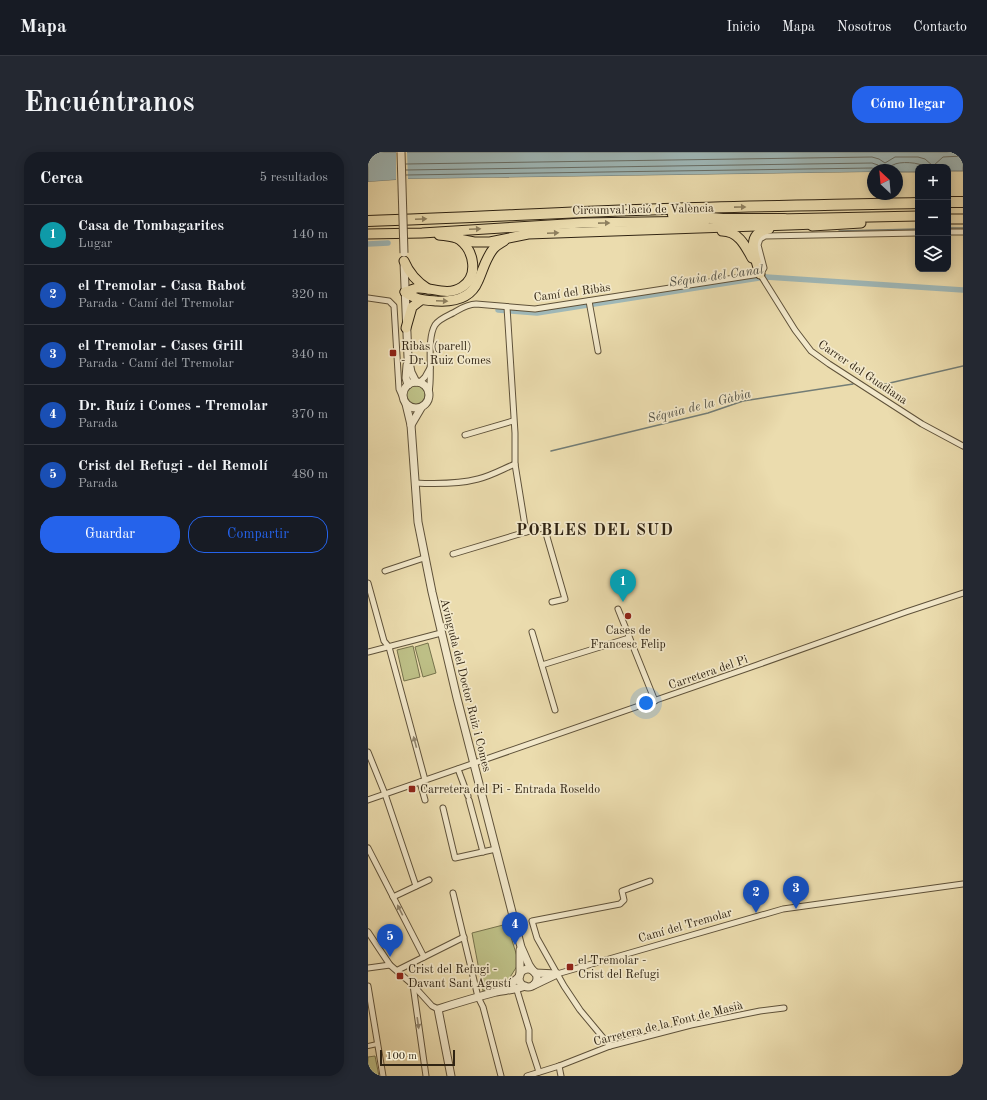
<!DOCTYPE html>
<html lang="es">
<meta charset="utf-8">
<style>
:root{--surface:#171b24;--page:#242831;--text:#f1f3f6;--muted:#9ea1a6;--line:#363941;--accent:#2563eb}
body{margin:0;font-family:"Old Standard TT",serif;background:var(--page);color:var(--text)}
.controls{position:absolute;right:12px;top:12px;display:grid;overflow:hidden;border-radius:8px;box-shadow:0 2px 10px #0003}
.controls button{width:36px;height:36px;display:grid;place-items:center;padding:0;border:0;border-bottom:1px solid var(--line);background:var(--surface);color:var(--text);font:20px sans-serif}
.compass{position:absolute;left:499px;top:12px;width:36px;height:36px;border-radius:50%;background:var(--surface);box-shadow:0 2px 10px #0003;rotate:334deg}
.scale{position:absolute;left:12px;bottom:10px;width:75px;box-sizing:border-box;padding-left:4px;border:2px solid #302413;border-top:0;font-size:11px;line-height:14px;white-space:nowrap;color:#302413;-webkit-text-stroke:3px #f2e8ca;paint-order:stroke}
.you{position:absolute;left:278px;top:551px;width:14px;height:14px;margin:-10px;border:3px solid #fff;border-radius:50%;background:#1a73e8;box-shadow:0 0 0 6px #1a73e833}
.badge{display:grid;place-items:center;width:26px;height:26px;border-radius:50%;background:var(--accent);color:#fff;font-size:13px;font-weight:700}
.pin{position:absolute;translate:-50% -33px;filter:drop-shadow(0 1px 2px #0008)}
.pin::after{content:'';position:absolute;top:21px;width:14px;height:12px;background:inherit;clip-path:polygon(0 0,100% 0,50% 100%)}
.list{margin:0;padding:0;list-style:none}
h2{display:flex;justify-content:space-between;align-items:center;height:52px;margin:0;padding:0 16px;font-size:17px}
h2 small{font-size:13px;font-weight:400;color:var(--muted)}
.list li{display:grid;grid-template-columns:26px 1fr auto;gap:12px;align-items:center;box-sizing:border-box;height:60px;padding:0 16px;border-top:1px solid var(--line)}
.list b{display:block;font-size:15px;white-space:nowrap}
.list p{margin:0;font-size:13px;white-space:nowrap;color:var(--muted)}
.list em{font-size:13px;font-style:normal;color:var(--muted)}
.actions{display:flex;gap:8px;padding:12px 16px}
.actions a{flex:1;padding:9px 0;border:1px solid var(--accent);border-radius:16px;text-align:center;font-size:14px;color:var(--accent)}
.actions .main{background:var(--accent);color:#fff}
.icon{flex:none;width:22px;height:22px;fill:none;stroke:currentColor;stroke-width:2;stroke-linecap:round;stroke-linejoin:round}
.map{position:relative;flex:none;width:595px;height:924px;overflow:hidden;border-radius:16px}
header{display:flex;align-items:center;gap:24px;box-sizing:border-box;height:56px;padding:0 20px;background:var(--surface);border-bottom:1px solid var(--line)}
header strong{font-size:19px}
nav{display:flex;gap:22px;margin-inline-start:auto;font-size:14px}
.intro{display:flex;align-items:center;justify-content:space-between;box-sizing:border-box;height:96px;padding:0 24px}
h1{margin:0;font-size:28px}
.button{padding:10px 18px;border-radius:16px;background:var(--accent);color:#fff;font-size:14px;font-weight:700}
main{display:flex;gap:24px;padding:0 24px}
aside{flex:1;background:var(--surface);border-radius:16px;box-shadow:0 2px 10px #0003}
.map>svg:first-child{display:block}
</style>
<header>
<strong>Mapa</strong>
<nav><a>Inicio</a><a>Mapa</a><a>Nosotros</a><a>Contacto</a></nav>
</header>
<div class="intro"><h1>Encuéntranos</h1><a class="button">Cómo llegar</a></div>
<main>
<aside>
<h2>Cerca<small>5 resultados</small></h2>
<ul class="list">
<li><span class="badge" style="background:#0f9aa8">1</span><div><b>Casa de Tombagarites</b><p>Lugar</p></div><em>140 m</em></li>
<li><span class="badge" style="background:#1a4fb4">2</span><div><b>el Tremolar - Casa Rabot</b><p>Parada · Camí del Tremolar</p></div><em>320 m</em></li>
<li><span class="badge" style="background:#1a4fb4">3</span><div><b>el Tremolar - Cases Grill</b><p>Parada · Camí del Tremolar</p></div><em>340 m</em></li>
<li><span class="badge" style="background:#1a4fb4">4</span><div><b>Dr. Ruíz i Comes - Tremolar</b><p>Parada</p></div><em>370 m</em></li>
<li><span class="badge" style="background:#1a4fb4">5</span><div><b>Crist del Refugi - del Remolí</b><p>Parada</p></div><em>480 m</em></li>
</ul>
<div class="actions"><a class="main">Guardar</a><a>Compartir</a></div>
</aside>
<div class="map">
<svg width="595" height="924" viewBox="0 0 595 924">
<rect width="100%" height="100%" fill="#ebdcae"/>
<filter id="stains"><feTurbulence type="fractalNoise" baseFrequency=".005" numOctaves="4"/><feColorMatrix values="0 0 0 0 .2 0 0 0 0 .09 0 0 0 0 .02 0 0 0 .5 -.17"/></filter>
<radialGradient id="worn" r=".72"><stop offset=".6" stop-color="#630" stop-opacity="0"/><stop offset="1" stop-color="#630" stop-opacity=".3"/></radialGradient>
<g fill="#bdbf86" stroke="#76724c">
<circle cx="47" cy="243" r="10"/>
<path d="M60,491L68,521L55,525L47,495Z"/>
<path d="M45,494L52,525L36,529L29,498Z"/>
<path d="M139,772L151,811L139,830L115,839L104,781Z"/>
<path d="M7,904L11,924H0V905Z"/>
</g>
<path fill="#9fb8b8" stroke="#737d76" d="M0,0H595V19H580V15H550V20H529V18H505V20L41,27L0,30Z"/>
<path fill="#ebdcae" d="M28,0H39L40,27L505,20V22L41,29L0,32V30L28,28Z"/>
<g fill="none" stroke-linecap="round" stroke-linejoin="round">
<g stroke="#686e66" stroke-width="1">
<path d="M38,12L504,5L511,7L517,11L527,5H550L557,7L565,14L575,5L595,4"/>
<path d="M38,18L504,11L510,13L513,18"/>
<path d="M521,18C522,15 522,14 525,13C531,9 552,10 557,15"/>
<path d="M38,23L504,16L508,18"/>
</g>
<g stroke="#737d76" stroke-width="1.5">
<path d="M580,76H595"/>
<path d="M471,79L550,77"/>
<path d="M509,234L595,214"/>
<path d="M183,299L340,261L375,249L485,232"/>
</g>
<g stroke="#9fb8b8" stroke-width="5.5">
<path d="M0,92L20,91"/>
<path d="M130,158L169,161L398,125L595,138"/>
</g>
<g stroke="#5f523a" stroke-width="6">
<path id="pedestrian" d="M0,894L9,892"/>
</g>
<g stroke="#5f523a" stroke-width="7">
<g id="minor">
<path d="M580,80H595"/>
<path d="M392,122L427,178L443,199L461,212L554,272L595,294"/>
<path d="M392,122L396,116L390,93L392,87L397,84L550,81"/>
<path d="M0,146L21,149L26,154L31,237L35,246"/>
<path d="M221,149L230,199"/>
<path d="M52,230L57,225L62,216"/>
<path d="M61,240C65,221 58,188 67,173C71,167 79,164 85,161C92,157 99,152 108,152L167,157L392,122"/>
<path d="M97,283L145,269"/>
<path d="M47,331C67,332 91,332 110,327C123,324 135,317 147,312"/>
<path d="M158,380L174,376L177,378L197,447L184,450"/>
<path d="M85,402L158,380L147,312V281L139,155"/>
<path d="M17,419L56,406"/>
<path d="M0,431L16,489L21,495L57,628"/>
<path d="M250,457L287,549"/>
<path d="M164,480L187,558"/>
<path d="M0,500L73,481"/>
<path d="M174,513L261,486"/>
<path d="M0,600L17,642L48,734"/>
<path d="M90,617L100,644"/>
<path d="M52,630L57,648"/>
<path d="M0,648L389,513L538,460L595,441"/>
<path d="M101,648L115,700"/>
<path d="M75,656L87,706L128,697"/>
<path d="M0,696L56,805"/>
<path d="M85,741L110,845L115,855L133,924"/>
<path d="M25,745L61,728"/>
<path d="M0,780L22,813L44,832L64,854L70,857"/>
<path d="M0,816L22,813"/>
<path d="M30,818L96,785"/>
<path d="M189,822L415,757L595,732"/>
<path d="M45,833L58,924"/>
<path d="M0,834L15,924"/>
<path d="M148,835L161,878V889L171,920"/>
<path d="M242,894L212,858L196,834L169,786L164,769L252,752L256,748L254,739L282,729"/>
<path d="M191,914L193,924"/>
<path d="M159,924L191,914L242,894L323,873L392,859L416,856"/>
</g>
</g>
<g stroke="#5f523a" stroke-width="9">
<g id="tertiary">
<path d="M36,111L40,205L43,220L48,230"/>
<path d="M39,213L38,226L40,233"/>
<circle cx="48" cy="243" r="13"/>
<path d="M38,252L43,273L50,370L64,440L89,546L153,795L161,813L165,819"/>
<path d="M43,273L53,256"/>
<circle cx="160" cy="826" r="9"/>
<path d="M167,821L189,822"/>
<path d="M152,823V798"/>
<path d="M166,833L189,822"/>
<path d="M136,838L151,825"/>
<path d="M83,924L70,857C89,851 109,845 128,840C138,838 147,838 157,834"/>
</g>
</g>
<g stroke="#302413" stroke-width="11">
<g id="trunk">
<path d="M409,67L550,64"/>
<path d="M580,67H595"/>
<path d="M444,74L493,71"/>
<path d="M354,79C370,79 377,93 384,106"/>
<path d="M0,82L54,81L214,71L337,69"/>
<path d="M91,87L106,90H122L160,82L448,72"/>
<path d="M36,109C41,121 49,130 60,137"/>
<path d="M392,122C387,105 376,81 401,77"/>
<path d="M37,140C41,139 45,137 49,136C64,135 79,145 94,135C111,124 106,99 92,88C87,84 77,84 71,83"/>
<path d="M37,140C47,148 57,148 69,149C86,150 103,146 110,129C115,118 118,105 126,96C129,93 133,91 136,89"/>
<path d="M38,176L44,155L53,148"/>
</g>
</g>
<g stroke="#302413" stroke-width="12">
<g id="motorway">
<path d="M580,50H595"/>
<path d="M305,63L355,67H416"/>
<path d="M0,69C99,66 197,60 296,57C381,54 465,53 550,51"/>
</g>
</g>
<use href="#pedestrian" stroke="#f2e8ca" stroke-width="4"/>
<use href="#minor" stroke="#f2e8ca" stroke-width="5"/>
<use href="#tertiary" stroke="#f2e8ca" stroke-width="7"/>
<use href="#trunk" stroke="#ebdcae" stroke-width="9"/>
<use href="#motorway" stroke="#ebdcae" stroke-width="10"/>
<g stroke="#5f523a" stroke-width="9" stroke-linecap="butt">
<path id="tertiary-bridge" d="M33,0L36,101"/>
</g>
<use href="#tertiary-bridge" stroke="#f2e8ca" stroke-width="7"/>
</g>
<defs><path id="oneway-solid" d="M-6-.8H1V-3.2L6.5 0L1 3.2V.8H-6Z"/></defs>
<g fill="#8e8060">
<use href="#oneway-solid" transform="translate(372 55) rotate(-1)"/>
<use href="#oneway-solid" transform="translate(53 67) rotate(-2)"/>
<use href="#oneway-solid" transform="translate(236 71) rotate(-1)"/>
<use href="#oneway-solid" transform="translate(107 77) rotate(-3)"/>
<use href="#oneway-solid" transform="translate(185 81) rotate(-2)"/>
<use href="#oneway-solid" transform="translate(74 149) rotate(3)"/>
</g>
<g fill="#91866e">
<use href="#oneway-solid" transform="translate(47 590) rotate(-105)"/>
<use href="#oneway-solid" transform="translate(32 758) rotate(-117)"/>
<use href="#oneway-solid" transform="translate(50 871) rotate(82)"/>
</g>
<g fill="#8f2418" stroke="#f2e8ca" stroke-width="1.5">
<rect x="21" y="197" width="8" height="8" rx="2"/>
<circle cx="260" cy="464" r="4"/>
<rect x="40" y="633" width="8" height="8" rx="2"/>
<rect x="198" y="811" width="8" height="8" rx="2"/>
<rect x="28" y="820" width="8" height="8" rx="2"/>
</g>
<g text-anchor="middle" stroke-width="3.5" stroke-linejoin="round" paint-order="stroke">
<g font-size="12" fill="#302413" stroke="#f2e8ca">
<text transform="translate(275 57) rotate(-1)" y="4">Circumval·lació de València</text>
<text transform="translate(204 140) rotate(-8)" y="4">Camí del Ribàs</text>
<text transform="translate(495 220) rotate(34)" y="4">Carrer del Guadiana</text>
<text transform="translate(340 520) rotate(-19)" y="4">Carretera del Pi</text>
<text transform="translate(98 533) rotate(76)" y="4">Avinguda del Doctor Ruiz i Comes</text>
<text transform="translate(317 773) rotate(-16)" y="4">Camí del Tremolar</text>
<text transform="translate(300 871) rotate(-14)" y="4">Carretera de la Font de Masià</text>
</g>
<g font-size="12" fill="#302413" stroke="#f2e8ca" text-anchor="start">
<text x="33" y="198">Ribàs (parell)<tspan x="33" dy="14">- Dr. Ruiz Comes</tspan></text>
<text x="260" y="482" text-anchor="middle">Cases de<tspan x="260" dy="14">Francesc Felip</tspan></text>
<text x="52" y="641">Carretera del Pi - Entrada Roseldo</text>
<text x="210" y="812">el Tremolar -<tspan x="210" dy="14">Crist del Refugi</tspan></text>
<text x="40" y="821">Crist del Refugi -<tspan x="40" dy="14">Davant Sant Agustí</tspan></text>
</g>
<g font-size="13" font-style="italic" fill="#515045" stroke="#f2e8ca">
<text transform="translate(348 123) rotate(-8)" y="5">Séquia del Canal</text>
<text transform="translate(331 253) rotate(-14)" y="5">Séquia de la Gàbia</text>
</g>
<g font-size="16" font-weight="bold" letter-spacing="1" fill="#302413" stroke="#f2e8ca">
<text x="227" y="383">POBLES DEL SUD</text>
</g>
</g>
<rect width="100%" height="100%" filter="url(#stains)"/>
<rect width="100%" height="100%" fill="url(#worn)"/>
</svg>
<div class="controls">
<button>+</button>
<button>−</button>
<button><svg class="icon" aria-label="layers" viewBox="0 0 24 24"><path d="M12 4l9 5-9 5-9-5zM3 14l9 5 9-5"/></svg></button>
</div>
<svg class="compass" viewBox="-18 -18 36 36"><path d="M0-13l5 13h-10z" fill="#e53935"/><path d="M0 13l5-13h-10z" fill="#9ea1a6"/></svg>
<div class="scale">100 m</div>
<div class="you"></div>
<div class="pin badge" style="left:255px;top:450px;background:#0f9aa8">1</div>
<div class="pin badge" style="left:388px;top:761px;background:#1a4fb4">2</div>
<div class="pin badge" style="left:428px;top:757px;background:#1a4fb4">3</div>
<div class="pin badge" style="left:147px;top:793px;background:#1a4fb4">4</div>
<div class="pin badge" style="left:22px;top:805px;background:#1a4fb4">5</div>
</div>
</main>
